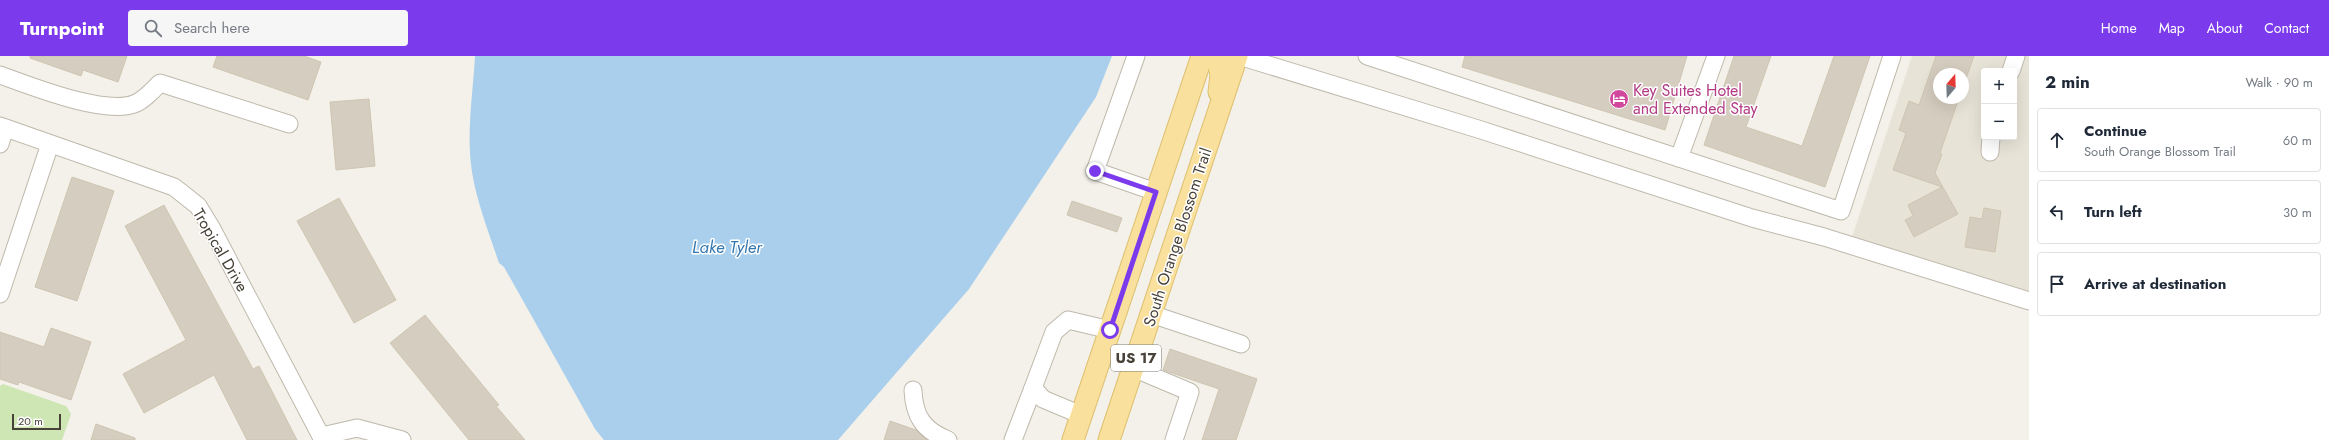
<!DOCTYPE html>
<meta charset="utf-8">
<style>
:root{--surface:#fff;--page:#f6f6f7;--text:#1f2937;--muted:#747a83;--line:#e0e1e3;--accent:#7c3aed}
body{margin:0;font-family:Jost,sans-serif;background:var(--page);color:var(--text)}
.controls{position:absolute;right:12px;top:12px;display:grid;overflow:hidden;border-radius:4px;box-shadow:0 4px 16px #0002}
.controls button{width:36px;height:36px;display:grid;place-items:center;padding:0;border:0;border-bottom:1px solid var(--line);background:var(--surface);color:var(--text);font:20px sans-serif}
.compass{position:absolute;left:1933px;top:12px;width:36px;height:36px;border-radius:50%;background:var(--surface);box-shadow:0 4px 16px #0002;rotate:19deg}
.scale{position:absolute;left:12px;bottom:10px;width:49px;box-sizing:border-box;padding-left:4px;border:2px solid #474138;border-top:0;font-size:11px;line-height:14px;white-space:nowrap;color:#474138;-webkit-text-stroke:3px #fff;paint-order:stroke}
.stop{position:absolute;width:12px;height:12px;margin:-9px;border:3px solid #7c3aed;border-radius:50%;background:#fff}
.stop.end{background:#7c3aed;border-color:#fff;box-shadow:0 1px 4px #0008}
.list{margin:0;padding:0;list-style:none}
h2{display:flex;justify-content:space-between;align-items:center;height:52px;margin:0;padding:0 16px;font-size:17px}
h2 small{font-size:13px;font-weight:400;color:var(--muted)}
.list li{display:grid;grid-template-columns:26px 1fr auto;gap:12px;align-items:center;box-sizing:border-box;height:64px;margin:0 8px 8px;padding:0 8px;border:1px solid var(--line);border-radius:4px}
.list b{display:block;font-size:15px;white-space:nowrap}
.list p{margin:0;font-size:13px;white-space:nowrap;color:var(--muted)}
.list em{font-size:13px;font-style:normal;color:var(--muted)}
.icon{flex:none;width:22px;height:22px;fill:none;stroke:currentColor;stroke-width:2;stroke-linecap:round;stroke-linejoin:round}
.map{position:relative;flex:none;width:2029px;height:384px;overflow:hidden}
header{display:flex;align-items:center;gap:24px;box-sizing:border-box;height:56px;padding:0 20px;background:var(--accent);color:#fff}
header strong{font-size:19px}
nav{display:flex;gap:22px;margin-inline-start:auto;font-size:14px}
.search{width:280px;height:36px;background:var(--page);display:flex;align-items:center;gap:10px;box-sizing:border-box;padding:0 14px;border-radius:4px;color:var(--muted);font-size:15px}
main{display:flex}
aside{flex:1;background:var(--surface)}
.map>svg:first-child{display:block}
</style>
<header>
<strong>Turnpoint</strong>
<div class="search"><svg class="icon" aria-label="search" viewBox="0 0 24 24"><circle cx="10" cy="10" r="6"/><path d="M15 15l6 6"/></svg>Search here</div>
<nav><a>Home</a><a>Map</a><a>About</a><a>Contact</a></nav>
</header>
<main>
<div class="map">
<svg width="2029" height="384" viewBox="0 0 2029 384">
<rect width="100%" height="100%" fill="#f3f1e9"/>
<path fill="#e7e3d7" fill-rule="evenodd" d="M1912,0H2029V239L1852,181ZM1984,15H2014V81H1984ZM1939,18H1963V42H1939Z"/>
<path fill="#cee5b4" d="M3,328L66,350L71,358L62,384H0V330Z"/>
<path fill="#a9cfed" d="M475,0H1112L1096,41L969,233L838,384H604L595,373L504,211L499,207C489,177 477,147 472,116C466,78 473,38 475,0Z"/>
<g fill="#d5cdbf" stroke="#cfc5b2">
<path d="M30,0H127L118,26L83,14L81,20L30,2Z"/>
<path d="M217,0H304L321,6L308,44L213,11Z"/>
<path d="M1465,0H1687L1665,74L1462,11Z"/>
<path d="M1734,0H1771L1746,71L1802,90L1834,0H1870L1825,131L1704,89Z"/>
<path d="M1936,0H1974L1963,31V18H1939V42H1959L1940,97L1942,98L1935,117L1958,158L1914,181L1905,164L1913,160L1908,149L1942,131L1893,114L1906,77L1899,74L1909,45L1919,49Z"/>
<path d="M369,43L375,110L336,114L330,46Z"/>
<path d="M72,121L114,135L77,245L35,231Z"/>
<path d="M339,142L396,244L354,267L297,165Z"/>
<path d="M1072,145L1122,162L1117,176L1067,159Z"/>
<path d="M164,149L253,313L259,310L297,384H247L214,319L144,357L123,318L186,284L125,170Z"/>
<path d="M1984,152L2001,155L1995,196L1965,191L1970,161L1982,163Z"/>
<path d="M425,259L499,349L496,350L525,384H469L390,287Z"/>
<path d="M51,272L91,286L71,344L19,326L18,329L0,323V276L44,291Z"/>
<path d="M1170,293L1257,323L1236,384H1202L1219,333L1163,314Z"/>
<path d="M890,365L916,374L927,384H884Z"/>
<path d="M96,368L135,382V384H91Z"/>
</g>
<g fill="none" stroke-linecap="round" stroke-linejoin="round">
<g stroke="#bfb9ac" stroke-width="19">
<g id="minor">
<path d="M1136,0L1095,115L1156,136"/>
<path d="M1239,0L1478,73L1752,162L1824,181L2029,245"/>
<path d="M1367,0L1841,155L1892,0"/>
<path d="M2011,15L2016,0"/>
<path d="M0,19C31,30 103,59 134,48C143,45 153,34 160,27L289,68"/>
<path d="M0,70L174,131L198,150L212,173L323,384"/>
<path d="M0,88L5,72"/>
<path d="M1990,96L1991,81"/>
<path d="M1679,102L1716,0"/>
<path d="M0,238L50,88"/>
<path d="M1151,258L1241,288"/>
<path d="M1133,312L1190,336L1174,384"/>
<path d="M913,334C914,360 923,374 948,384"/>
<path d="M1081,359L1043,343L1033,332L1054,276L1068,264L1110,274"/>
<path d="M322,380L357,372L402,384"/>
<path d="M1013,384L1033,332"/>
</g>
</g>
<g stroke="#ddbf6d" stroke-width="23">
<g id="major">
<path d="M1217,0L1221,19L1219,36"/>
<path d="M1073,384L1202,0"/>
<path d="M1109,384L1237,0"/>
</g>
</g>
<use href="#minor" stroke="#fff" stroke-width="17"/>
<use href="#major" stroke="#f9e19d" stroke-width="21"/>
</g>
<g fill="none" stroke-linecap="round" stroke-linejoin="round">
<path stroke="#7c3aed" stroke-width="5" d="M1095,115L1156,136L1110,274"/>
</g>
<defs>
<g id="hotel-disc" transform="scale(1)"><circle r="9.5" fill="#d1479c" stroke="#fff"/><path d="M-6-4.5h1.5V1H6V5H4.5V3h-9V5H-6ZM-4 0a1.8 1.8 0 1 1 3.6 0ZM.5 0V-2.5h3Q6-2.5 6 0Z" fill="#fff"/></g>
</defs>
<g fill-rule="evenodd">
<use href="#hotel-disc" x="1619" y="43"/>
</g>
<g text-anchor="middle" stroke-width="3" stroke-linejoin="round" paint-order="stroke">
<rect fill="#fff" stroke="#7e7a74" stroke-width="1" x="1111" y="289" width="50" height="26" rx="3"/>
<g font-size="15" font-weight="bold" fill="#474138">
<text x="1136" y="307">US 17</text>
</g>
<g font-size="16" fill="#b23c85" stroke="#fff" text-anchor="start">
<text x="1633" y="40">Key Suites Hotel<tspan x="1633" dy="18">and Extended Stay</tspan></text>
</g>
<g font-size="16" fill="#474138" stroke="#fff">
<text transform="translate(1177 181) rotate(-72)" y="6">South Orange Blossom Trail</text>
<text transform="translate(221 194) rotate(60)" y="6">Tropical Drive</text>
</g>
<g font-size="17" font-style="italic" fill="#3677ad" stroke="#fff">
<text x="727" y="197">Lake Tyler</text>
</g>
</g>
</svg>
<div class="controls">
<button>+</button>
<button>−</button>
</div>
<svg class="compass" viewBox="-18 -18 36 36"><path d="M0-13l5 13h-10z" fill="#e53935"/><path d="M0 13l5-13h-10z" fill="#747a83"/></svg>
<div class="scale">20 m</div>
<div class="stop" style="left:1110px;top:274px"></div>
<div class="stop end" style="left:1095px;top:115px"></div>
</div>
<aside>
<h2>2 min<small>Walk · 90 m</small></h2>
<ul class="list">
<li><svg class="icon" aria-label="ahead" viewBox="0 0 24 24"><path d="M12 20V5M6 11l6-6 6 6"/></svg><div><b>Continue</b><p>South Orange Blossom Trail</p></div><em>60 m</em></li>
<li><svg class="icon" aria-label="left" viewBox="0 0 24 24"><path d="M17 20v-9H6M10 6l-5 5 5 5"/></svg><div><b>Turn left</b></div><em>30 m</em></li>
<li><svg class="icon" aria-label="arrive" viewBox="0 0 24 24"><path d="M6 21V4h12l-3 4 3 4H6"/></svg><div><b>Arrive at destination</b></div></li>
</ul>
</aside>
</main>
